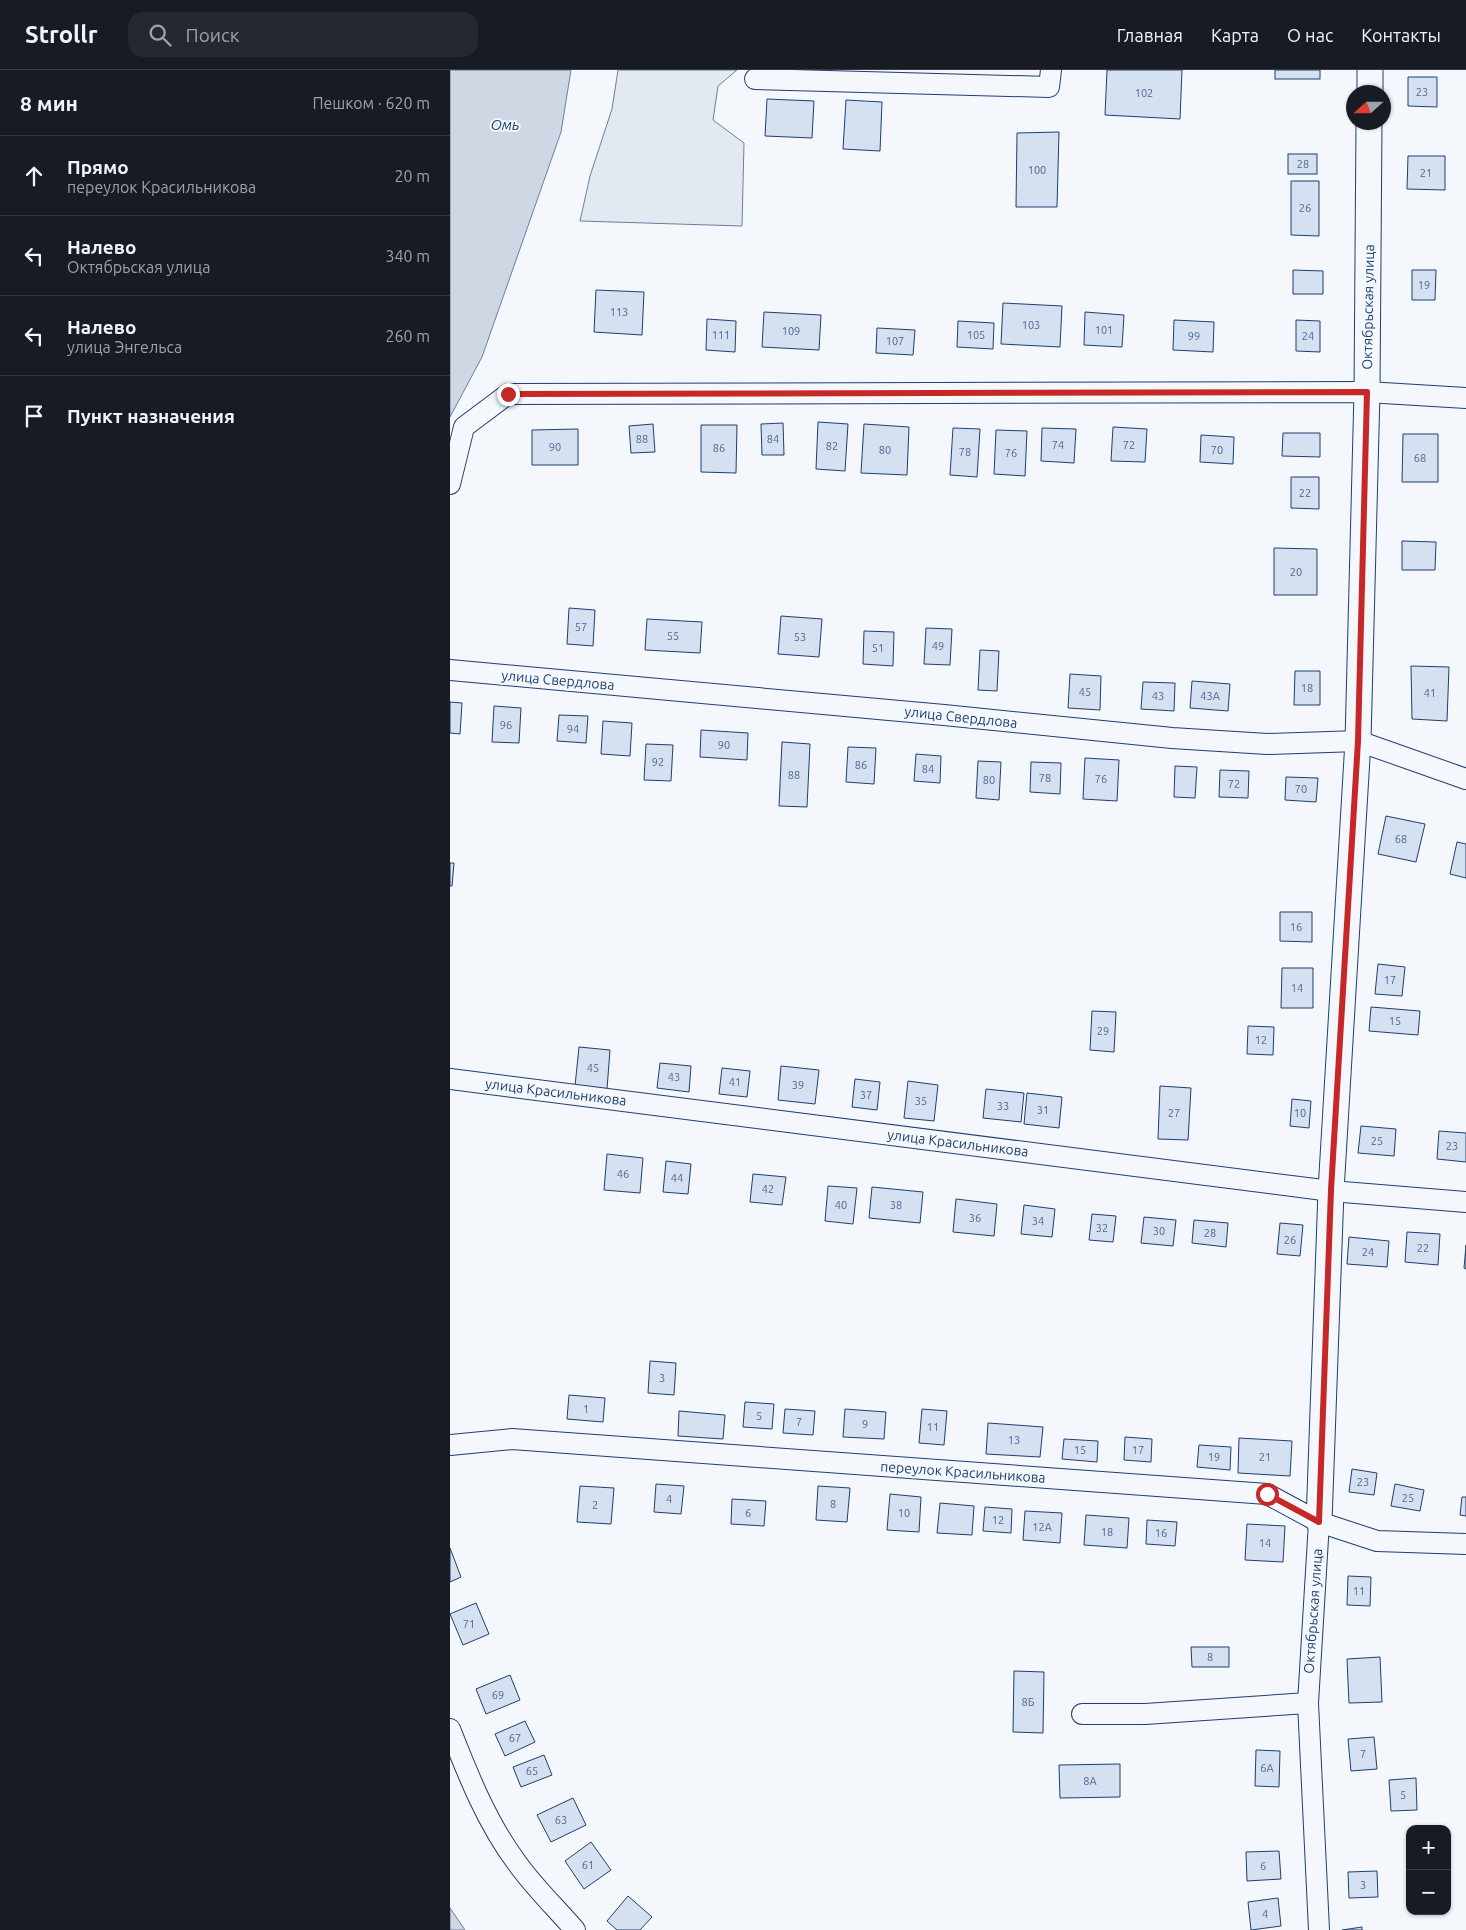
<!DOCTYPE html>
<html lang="ru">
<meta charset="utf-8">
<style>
:root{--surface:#171b24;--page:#242831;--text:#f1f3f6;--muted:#9ea1a6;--line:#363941}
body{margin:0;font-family:Ubuntu,sans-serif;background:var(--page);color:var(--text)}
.controls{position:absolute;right:15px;bottom:15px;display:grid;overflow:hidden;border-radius:10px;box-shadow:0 1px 4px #0004}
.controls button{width:45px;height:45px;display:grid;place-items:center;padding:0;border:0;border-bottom:1px solid var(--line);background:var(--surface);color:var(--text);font:25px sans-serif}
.compass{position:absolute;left:896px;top:15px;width:45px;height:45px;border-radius:50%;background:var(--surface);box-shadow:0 1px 4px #0004;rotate:249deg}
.stop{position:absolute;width:15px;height:15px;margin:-11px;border:4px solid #c62828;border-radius:50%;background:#fff}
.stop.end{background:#c62828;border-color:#fff;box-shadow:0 1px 5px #0008}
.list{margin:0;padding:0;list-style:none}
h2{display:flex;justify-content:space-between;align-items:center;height:65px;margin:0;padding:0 20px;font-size:21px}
h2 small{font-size:16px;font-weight:400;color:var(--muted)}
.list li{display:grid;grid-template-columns:32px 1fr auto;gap:15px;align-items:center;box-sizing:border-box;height:80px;padding:0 20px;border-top:1px solid var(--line)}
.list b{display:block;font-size:19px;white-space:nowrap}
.list p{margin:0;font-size:16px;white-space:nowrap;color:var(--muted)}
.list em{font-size:16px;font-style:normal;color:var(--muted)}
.icon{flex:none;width:28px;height:28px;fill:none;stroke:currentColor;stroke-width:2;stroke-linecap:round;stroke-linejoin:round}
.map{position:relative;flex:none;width:1016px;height:1860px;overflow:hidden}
header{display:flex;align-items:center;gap:30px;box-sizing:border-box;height:70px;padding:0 25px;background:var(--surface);border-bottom:1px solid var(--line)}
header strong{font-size:24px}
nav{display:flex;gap:28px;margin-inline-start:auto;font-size:18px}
.search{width:350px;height:45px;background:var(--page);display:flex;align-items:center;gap:12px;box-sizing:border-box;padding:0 18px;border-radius:15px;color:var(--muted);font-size:19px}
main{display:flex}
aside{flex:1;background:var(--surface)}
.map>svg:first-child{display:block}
</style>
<header>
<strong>Strollr</strong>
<div class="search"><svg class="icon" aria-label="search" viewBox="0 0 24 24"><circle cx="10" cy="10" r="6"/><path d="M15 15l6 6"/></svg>Поиск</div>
<nav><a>Главная</a><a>Карта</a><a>О нас</a><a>Контакты</a></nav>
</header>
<main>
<aside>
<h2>8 мин<small>Пешком · 620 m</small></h2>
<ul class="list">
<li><svg class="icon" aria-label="ahead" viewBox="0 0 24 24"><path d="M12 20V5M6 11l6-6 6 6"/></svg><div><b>Прямо</b><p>переулок Красильникова</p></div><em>20 m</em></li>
<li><svg class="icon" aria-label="left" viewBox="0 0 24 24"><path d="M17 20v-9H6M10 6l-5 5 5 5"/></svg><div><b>Налево</b><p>Октябрьская улица</p></div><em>340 m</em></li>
<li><svg class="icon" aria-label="left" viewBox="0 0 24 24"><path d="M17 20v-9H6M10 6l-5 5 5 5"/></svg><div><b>Налево</b><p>улица Энгельса</p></div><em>260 m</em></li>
<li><svg class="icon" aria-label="arrive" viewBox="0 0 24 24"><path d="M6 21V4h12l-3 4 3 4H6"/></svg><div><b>Пункт назначения</b></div></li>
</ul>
</aside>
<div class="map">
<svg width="1016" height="1860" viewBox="0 0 1016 1860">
<rect width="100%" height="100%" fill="#f4f7fb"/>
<path fill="#e3e9f0" stroke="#687fa3" d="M168,0H287L268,16L263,50L294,73L292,156L130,151L140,106L162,39Z"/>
<g fill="#cfd7e4" stroke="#687fa3">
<path d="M0,0H121L111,62L32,287L0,347Z"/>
<path d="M0,1838L15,1860H0Z"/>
</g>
<g fill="#d5e0f0" stroke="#1d3f73">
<path d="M657,0H732L730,49L655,45Z"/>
<rect x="825" y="0" width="45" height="9"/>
<path d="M958,7H987V37L958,36Z"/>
<path d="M317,29L364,31L362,68L315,66Z"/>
<path d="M396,30L432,32L430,81L393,79Z"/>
<path d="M609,62L607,137H566L567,63Z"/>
<rect x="838" y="84" width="29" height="20"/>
<path d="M958,86H995V120L957,119Z"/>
<path d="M841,111H869V166L841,165Z"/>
<path d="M843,200L873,201V224H843Z"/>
<path d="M962,200H986L985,230H962Z"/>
<path d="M146,220L194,222L192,265L144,262Z"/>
<path d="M553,233L612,236L610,277L551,274Z"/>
<path d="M314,242L371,245L369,280L312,277Z"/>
<path d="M635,242L674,245L672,277L634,275Z"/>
<path d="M257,249L286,251L285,282L256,280Z"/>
<path d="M724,250L764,252L763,282L723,280Z"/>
<path d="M846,250L870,251V282L846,281Z"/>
<path d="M508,251L544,253L543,279L507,277Z"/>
<path d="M427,258L465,260L463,285L426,283Z"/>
<path d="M368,352L398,354L395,401L366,399Z"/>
<path d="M333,353L334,385H312L311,354Z"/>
<path d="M203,354L205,382L181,383L179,356Z"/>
<path d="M414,354L459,357L457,405L411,403Z"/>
<path d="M251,355H287L286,403L251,402Z"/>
<path d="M663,357L697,359L695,392L661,391Z"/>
<path d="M503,358L530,359L527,407L500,405Z"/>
<path d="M592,358L626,359L624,393L591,391Z"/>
<path d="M128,359V395H82V360Z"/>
<path d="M546,360L577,361L575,406L544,404Z"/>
<path d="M833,363H870V387L832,386Z"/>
<path d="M953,364H988V412H952Z"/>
<path d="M751,365L784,367L783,394L750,392Z"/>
<path d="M841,407H869V439L841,438Z"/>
<path d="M952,471L986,472L985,500H952Z"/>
<path d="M824,478L867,479V525H824Z"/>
<path d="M119,538L145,540L143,576L117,574Z"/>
<path d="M331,546L372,549L369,587L328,584Z"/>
<path d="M197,549L252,552L250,583L195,580Z"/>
<path d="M476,558L502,559L500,595L474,594Z"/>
<path d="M414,561L444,562L443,596L413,594Z"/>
<path d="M530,580L549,581L547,621L528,620Z"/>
<path d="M961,596L999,597L997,651L962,649Z"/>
<path d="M845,601H870V635H844Z"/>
<path d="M620,604L651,606L650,640L618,638Z"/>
<path d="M742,611L780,614L778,641L740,638Z"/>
<path d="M693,612L725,613L724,641L691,639Z"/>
<path d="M0,632L12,633L10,664L0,663Z"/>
<path d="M44,636L71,638L69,673L42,672Z"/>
<path d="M109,645L138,646L136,673L107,671Z"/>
<path d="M153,651L182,653L180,686L151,684Z"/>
<path d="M251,660L298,663L297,690L250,687Z"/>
<path d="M332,672L360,674L357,737L329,736Z"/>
<path d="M196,674L223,675L221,711L194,710Z"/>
<path d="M398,677L426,678L424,714L396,712Z"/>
<path d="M466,684L491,686L490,713L464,711Z"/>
<path d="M635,688L669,690L667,731L633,729Z"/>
<path d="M528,691L551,692L549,730L526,728Z"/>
<path d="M581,692L611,693L610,724L580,722Z"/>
<path d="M725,696L747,697L745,728L724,727Z"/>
<path d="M770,700L799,701L798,728L769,727Z"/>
<path d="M836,707L868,708L866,732L835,730Z"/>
<path d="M936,746L975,754L966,792L928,784Z"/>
<path d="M1007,772L1016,774V808L1000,804Z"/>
<path d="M0,793H4L2,816H0Z"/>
<path d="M830,842H862V872L830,871Z"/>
<path d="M928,894L955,897L952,926L925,924Z"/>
<path d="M832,898H863V938H831Z"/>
<path d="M921,937L970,941L968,965L919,961Z"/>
<path d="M642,941L666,942L664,982L640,980Z"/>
<path d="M798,956L824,957L823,985L797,984Z"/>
<path d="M129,977L160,980L157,1019L125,1016Z"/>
<path d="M210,993L241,996L239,1022L207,1018Z"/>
<path d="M331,996L369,1000L365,1034L328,1030Z"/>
<path d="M272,998L300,1001L297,1027L269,1024Z"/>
<path d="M405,1009L430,1012L427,1040L402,1037Z"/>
<path d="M458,1011L488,1015L484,1051L454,1048Z"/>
<path d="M710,1016L741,1018L738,1070L708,1069Z"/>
<path d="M536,1019L574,1023L571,1052L533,1048Z"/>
<path d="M577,1023L612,1027L609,1058L574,1054Z"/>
<path d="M842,1029L861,1031L859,1058L840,1056Z"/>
<path d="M911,1056L946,1059L944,1086L908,1083Z"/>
<path d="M989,1061L1016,1063V1092L987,1089Z"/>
<path d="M157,1084L193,1088L190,1123L154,1120Z"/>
<path d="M216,1091L241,1094L238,1124L213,1122Z"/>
<path d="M303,1104L336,1107L332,1135L300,1132Z"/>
<path d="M378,1116L407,1118L403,1154L375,1151Z"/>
<path d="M422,1117L473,1122L470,1153L419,1148Z"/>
<path d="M506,1129L547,1134L544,1166L503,1162Z"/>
<path d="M574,1135L605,1139L602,1167L571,1164Z"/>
<path d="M642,1144L666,1146L663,1172L639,1170Z"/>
<path d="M694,1147L726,1150L723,1176L691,1173Z"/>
<path d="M744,1150L778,1153L776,1177L742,1173Z"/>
<path d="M830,1153L853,1155L850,1186L827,1184Z"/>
<path d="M957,1162L990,1164L988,1195L955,1192Z"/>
<path d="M899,1167L939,1171L937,1197L897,1194Z"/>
<path d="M1016,1175V1199L1014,1198Z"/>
<path d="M200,1291L226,1293L224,1325L198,1323Z"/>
<path d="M119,1325L155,1328L153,1352L117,1349Z"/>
<path d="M295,1332L324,1334L322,1359L293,1357Z"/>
<path d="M335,1339L365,1341L363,1365L333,1363Z"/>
<path d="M395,1339L436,1342L434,1369L393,1367Z"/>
<path d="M472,1339L497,1341L494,1375L469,1373Z"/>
<path d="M229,1341L275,1345L273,1369L228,1366Z"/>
<path d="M538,1353L593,1357L590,1387L536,1384Z"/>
<path d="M675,1367L702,1369L701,1392L674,1390Z"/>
<path d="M789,1368L842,1371L840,1406L788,1403Z"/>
<path d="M614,1369L648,1371L647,1392L612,1389Z"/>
<path d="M749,1375L781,1377L780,1400L747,1397Z"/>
<path d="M902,1399L927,1403L924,1425L899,1422Z"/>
<path d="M206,1414L234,1416L231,1444L204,1442Z"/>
<path d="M945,1414L974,1420L970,1441L941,1436Z"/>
<path d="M130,1416L164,1418L161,1454L127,1452Z"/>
<path d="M368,1416L400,1418L397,1452L366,1450Z"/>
<path d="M440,1424L471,1427L469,1462L437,1460Z"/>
<path d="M1012,1427H1016V1446L1010,1445Z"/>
<path d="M282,1429L316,1431L314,1456L281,1454Z"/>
<path d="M490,1433L524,1436L522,1465L487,1463Z"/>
<path d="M535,1437L562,1439L561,1463L533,1461Z"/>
<path d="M575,1441L612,1443L610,1473L573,1470Z"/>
<path d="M636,1445L679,1448L677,1478L634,1475Z"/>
<path d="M697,1450L727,1452L725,1476L696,1474Z"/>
<path d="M797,1454L835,1456L833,1492L795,1490Z"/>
<path d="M0,1478L11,1507L0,1512Z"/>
<path d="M898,1506L921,1507L920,1536L897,1535Z"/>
<path d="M26,1533L39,1564L13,1575L0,1544Z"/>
<path d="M741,1577H779V1597H742Z"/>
<path d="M930,1587L932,1632L899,1633L897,1589Z"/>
<path d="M564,1601L594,1602L593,1663L563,1662Z"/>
<path d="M60,1605L70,1630L36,1644L26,1619Z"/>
<path d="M75,1651L85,1672L55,1686L45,1664Z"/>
<path d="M924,1667L927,1699L901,1701L898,1669Z"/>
<path d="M806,1680L830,1681L829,1717L805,1716Z"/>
<path d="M94,1685L102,1705L71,1717L63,1697Z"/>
<path d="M670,1694V1727L610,1728L609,1695Z"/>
<path d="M966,1708L967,1740L941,1741L939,1710Z"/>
<path d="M123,1728L136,1755L101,1772L87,1745Z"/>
<path d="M141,1772L161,1800L134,1819L115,1791Z"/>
<path d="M829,1781L831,1809L797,1811L796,1782Z"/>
<path d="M927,1801L928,1827L899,1828L898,1802Z"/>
<path d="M178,1826L202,1847L190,1860H167L157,1851Z"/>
<path d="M828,1828L831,1856L801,1860L798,1832Z"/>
<path d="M912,1857V1860H892Z"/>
</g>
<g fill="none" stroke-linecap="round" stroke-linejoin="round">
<g stroke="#1d3f73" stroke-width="22">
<g id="minor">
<path d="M305,9L599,17L601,0"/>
<path d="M0,414L14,357L58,324L917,322L1016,328"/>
<path d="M0,600L494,645L722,668L817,674L908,671L1016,709"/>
<path d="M0,1009L881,1121L1016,1132"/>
<path d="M0,1375L62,1369L817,1424L869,1452L927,1471L1016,1474"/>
<path d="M632,1644H695L858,1633"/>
<path d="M0,1659C18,1705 37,1753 67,1793C84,1817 106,1838 125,1860"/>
<path d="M869,1860L858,1633L869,1452"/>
</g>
</g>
<g stroke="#1d3f73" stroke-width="27">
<g id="tertiary">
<path d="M920,22V0"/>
<path d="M869,1452L881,1121L908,671L917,322L919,52"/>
</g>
</g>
<use href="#minor" stroke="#f4f7fb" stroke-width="20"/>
<use href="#tertiary" stroke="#f4f7fb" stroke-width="25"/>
</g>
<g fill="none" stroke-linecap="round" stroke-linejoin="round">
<path stroke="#c62828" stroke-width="6" d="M58,324L917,322L908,671L881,1120L869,1452L817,1424"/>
</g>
<g text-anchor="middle" stroke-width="4" stroke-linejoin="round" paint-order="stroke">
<g font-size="11" fill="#4b6792">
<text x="972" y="26">23</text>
<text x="694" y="27">102</text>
<text x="853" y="98">28</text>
<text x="587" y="104">100</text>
<text x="976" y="107">21</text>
<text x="855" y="142">26</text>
<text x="974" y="219">19</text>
<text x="169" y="246">113</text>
<text x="581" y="259">103</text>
<text x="654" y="264">101</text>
<text x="341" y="265">109</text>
<text x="271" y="269">111</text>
<text x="526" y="269">105</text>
<text x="744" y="270">99</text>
<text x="858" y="270">24</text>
<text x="445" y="275">107</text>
<text x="192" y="373">88</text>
<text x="323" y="373">84</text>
<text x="608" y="379">74</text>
<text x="679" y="379">72</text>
<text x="382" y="380">82</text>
<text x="105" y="381">90</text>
<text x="269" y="382">86</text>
<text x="435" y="384">80</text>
<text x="767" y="384">70</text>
<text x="515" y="386">78</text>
<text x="561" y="387">76</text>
<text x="970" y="392">68</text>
<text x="855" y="427">22</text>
<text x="846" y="506">20</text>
<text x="131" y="561">57</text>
<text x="223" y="570">55</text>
<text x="350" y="571">53</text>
<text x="488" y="580">49</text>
<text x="428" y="582">51</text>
<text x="857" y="622">18</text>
<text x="635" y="626">45</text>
<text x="980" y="627">41</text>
<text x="708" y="630">43</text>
<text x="760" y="630">43А</text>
<text x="56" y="659">96</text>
<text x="123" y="663">94</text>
<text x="274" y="679">90</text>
<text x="208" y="696">92</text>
<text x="411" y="699">86</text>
<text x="478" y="703">84</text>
<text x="344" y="709">88</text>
<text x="595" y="712">78</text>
<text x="651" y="713">76</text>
<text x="539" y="714">80</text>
<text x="784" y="718">72</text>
<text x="851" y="723">70</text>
<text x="951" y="773">68</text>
<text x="846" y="861">16</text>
<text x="940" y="914">17</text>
<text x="847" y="922">14</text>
<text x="945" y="955">15</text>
<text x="653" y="965">29</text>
<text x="811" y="974">12</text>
<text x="143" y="1002">45</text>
<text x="224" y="1011">43</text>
<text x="285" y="1016">41</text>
<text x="348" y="1019">39</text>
<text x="416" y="1029">37</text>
<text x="471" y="1035">35</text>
<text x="553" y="1040">33</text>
<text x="593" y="1044">31</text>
<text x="724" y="1047">27</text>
<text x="850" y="1047">10</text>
<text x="927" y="1075">25</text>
<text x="1002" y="1080">23</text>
<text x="173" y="1108">46</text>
<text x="227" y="1112">44</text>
<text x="318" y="1123">42</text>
<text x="391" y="1139">40</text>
<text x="446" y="1139">38</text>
<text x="525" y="1152">36</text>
<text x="588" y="1155">34</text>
<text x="652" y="1162">32</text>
<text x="709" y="1165">30</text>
<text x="760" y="1167">28</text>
<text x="840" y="1174">26</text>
<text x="973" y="1182">22</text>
<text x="918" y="1186">24</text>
<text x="212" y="1312">3</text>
<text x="136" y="1343">1</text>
<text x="309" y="1350">5</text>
<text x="349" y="1356">7</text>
<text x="415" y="1358">9</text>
<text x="483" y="1361">11</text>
<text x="564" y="1374">13</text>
<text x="630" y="1384">15</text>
<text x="688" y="1384">17</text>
<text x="764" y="1391">19</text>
<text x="815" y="1391">21</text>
<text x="913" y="1416">23</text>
<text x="958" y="1432">25</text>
<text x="219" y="1433">4</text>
<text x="383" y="1438">8</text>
<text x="145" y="1439">2</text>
<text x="298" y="1447">6</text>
<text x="454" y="1447">10</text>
<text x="548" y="1454">12</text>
<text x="592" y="1461">12А</text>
<text x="657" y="1466">18</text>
<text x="711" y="1467">16</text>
<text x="815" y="1477">14</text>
<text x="909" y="1525">11</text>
<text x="19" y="1558">71</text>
<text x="760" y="1591">8</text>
<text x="48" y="1629">69</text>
<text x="578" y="1636">8Б</text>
<text x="65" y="1672">67</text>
<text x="913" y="1688">7</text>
<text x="817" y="1702">6А</text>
<text x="82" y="1705">65</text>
<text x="640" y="1715">8А</text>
<text x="953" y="1729">5</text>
<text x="111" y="1754">63</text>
<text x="138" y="1799">61</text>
<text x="813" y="1800">6</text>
<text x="913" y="1819">3</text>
<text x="815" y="1848">4</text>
</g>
<g font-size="14" fill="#1d3f73" stroke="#f4f7fb">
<text transform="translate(918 237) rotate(-89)" y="5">Октябрьская улица</text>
<text transform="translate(108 610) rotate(5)" y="5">улица Свердлова</text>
<text transform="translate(511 647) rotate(6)" y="5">улица Свердлова</text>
<text transform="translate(106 1022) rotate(7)" y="5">улица Красильникова</text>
<text transform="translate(508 1073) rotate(7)" y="5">улица Красильникова</text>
<text transform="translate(513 1402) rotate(4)" y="5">переулок Красильникова</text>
<text transform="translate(863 1541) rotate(-86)" y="5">Октябрьская улица</text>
</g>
<g font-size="15" font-style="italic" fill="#1d3f73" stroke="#f4f7fb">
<text x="55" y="60">Омь</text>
</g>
</g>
</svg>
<div class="controls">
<button>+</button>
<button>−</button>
</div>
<svg class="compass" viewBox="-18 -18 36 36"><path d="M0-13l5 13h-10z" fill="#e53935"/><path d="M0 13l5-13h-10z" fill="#9ea1a6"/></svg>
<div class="stop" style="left:817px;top:1424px"></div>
<div class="stop end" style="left:58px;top:324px"></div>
</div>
</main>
